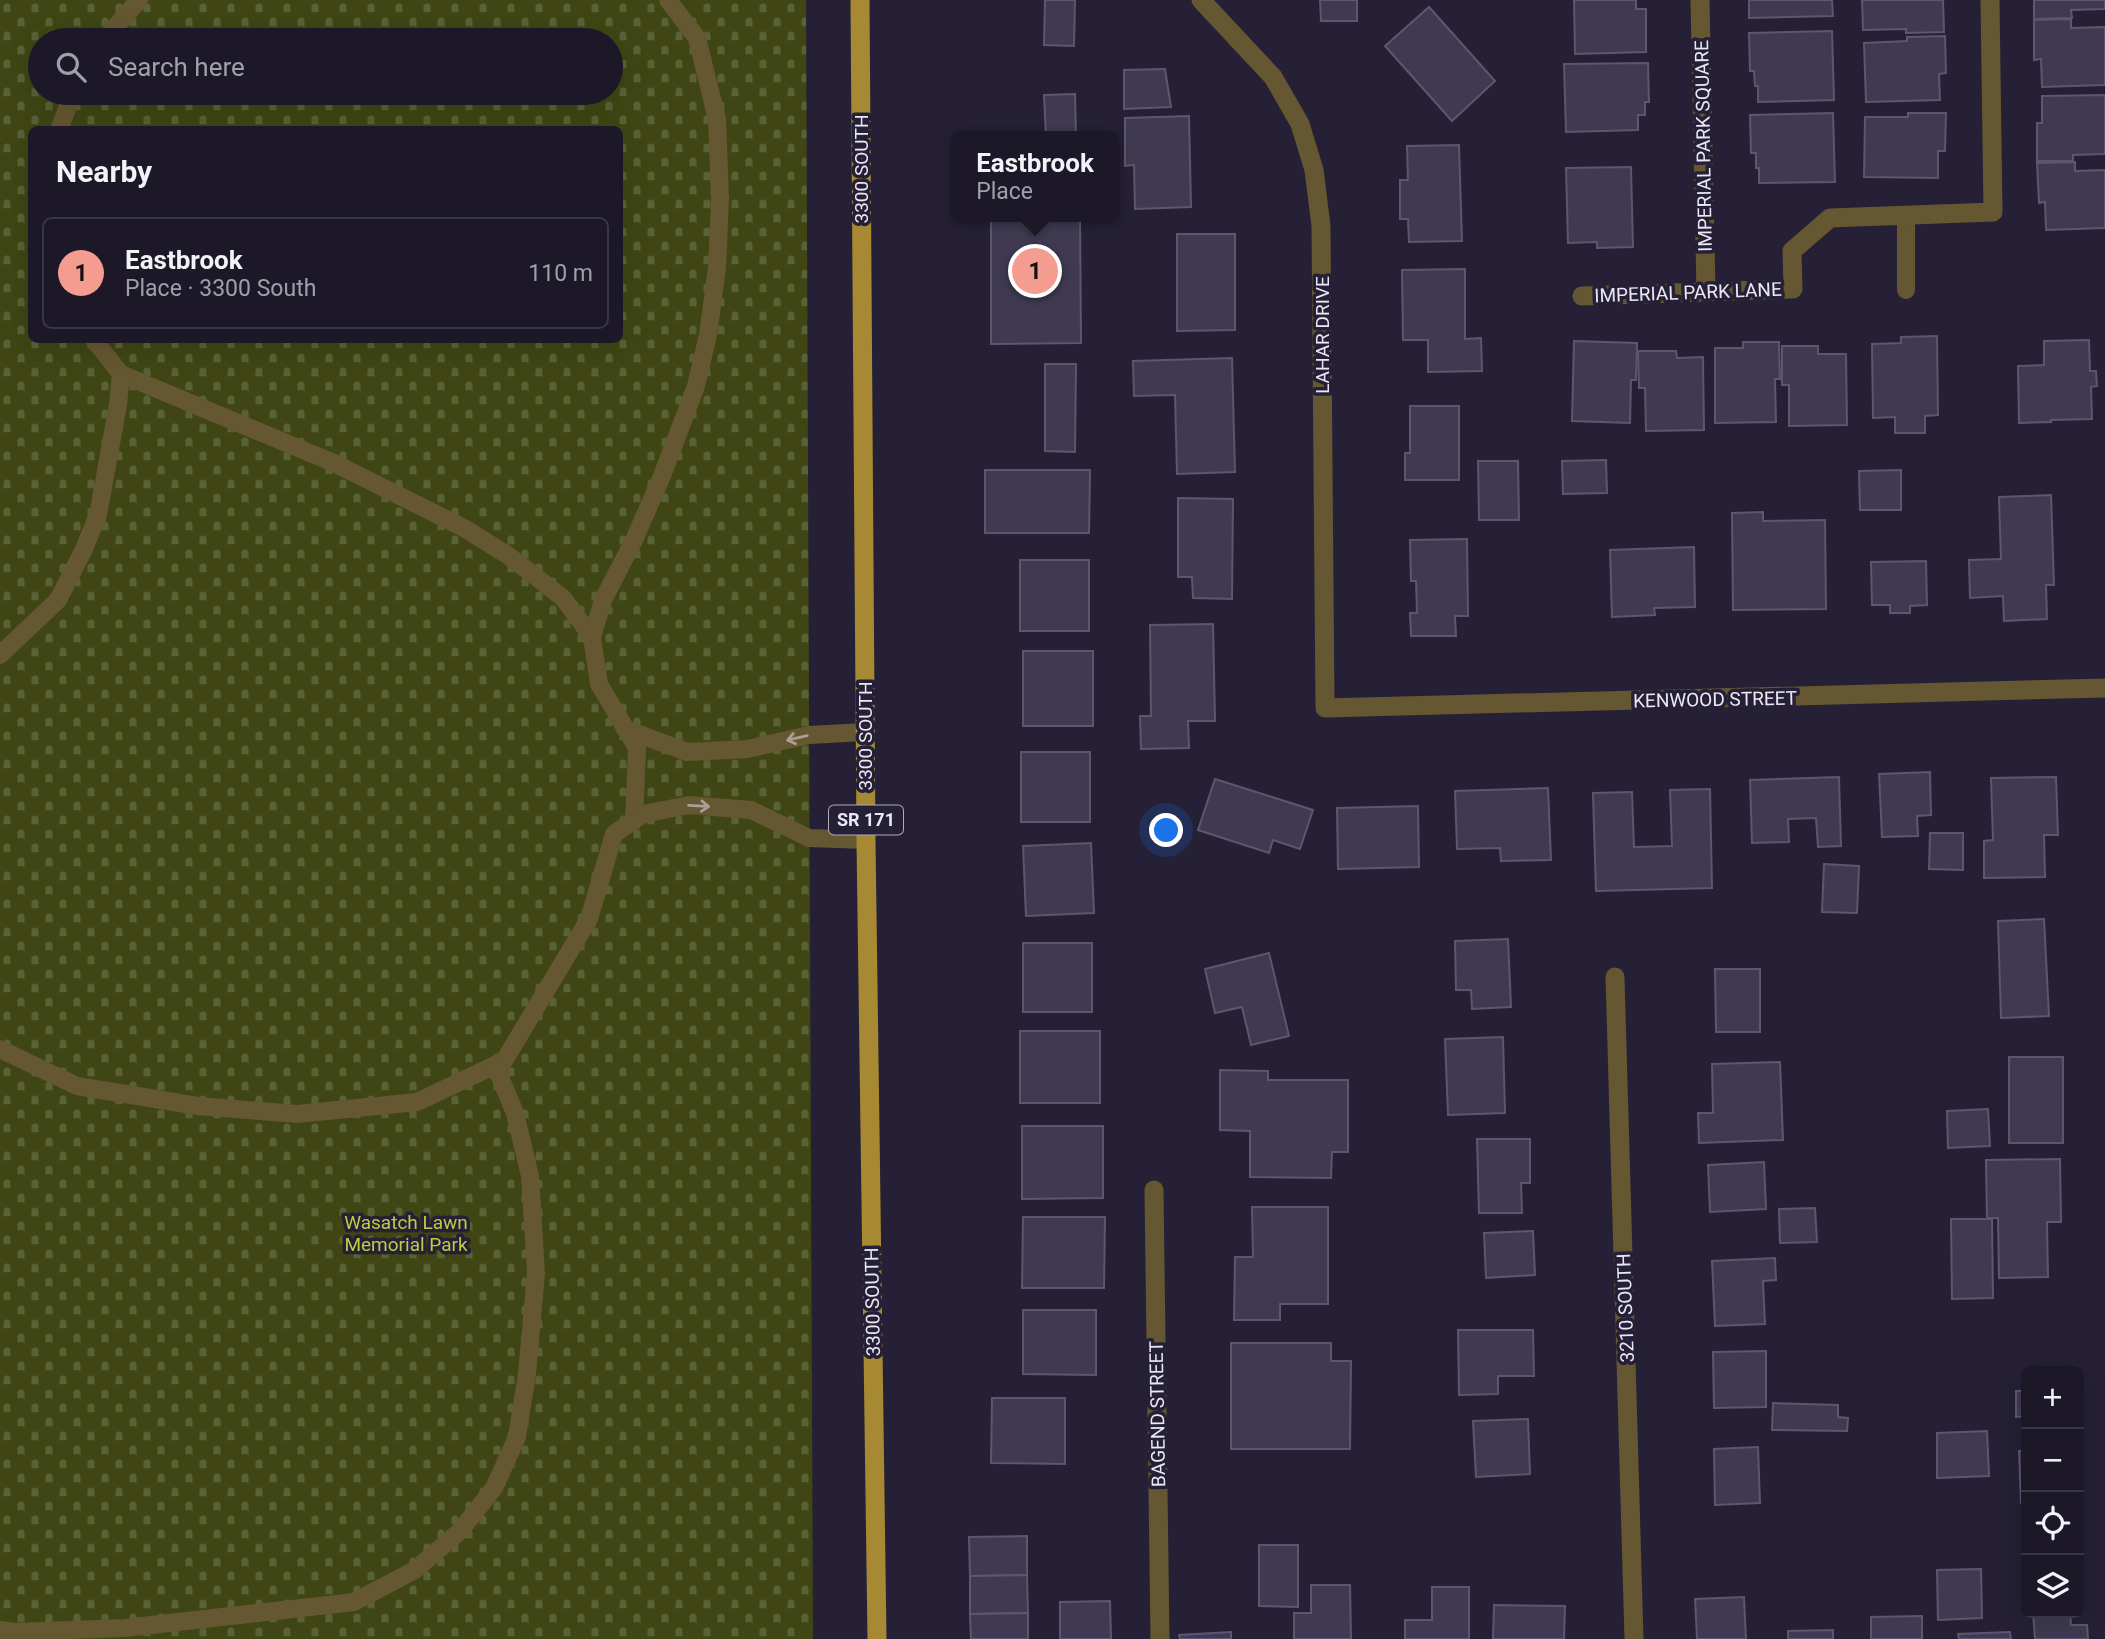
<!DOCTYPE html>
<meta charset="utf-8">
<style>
:root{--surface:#1c1828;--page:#252130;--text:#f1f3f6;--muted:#a0a0a8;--line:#3a3745;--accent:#f59c91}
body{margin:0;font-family:Roboto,sans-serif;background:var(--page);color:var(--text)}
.controls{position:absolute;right:21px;bottom:21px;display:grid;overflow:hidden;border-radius:10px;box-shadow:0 7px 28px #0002}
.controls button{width:63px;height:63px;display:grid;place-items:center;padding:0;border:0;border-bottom:2px solid var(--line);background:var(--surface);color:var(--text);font:35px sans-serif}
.you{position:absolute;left:1167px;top:831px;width:24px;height:24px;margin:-18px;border:5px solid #fff;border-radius:50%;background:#1a73e8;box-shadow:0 0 0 10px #1a73e833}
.badge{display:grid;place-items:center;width:46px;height:46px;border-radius:50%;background:var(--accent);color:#111;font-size:23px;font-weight:700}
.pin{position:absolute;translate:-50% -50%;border:4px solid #fff;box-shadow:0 2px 7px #0006}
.popup{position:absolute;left:951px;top:131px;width:168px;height:91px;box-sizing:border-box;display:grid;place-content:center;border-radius:10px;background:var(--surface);filter:drop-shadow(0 2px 5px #0005);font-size:23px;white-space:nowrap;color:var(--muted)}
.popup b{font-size:26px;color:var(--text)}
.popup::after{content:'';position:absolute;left:50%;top:100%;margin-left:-14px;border:14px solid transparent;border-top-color:var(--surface)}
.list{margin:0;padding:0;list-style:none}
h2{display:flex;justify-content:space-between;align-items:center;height:91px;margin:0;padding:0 28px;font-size:30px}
h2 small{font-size:23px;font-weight:400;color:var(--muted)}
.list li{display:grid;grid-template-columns:46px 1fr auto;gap:21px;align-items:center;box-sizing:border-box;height:112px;margin:0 14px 14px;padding:0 14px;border:2px solid var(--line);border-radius:10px}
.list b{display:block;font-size:26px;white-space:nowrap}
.list p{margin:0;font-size:23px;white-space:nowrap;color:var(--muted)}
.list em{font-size:23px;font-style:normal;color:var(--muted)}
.icon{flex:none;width:38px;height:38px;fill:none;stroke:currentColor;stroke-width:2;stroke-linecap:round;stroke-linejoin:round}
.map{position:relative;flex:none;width:2105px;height:1639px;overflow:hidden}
.search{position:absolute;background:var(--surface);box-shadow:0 7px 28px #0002;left:28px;top:28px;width:595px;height:77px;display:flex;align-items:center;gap:18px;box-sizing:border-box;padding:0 24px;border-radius:38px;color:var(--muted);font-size:26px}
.panel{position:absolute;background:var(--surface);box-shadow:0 7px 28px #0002;left:28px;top:126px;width:595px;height:217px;border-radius:10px}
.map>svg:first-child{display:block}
</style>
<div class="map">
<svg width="2105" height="1639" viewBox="0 0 2105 1639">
<defs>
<pattern id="cemetery-stones" width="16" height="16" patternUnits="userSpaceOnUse" patternTransform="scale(1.75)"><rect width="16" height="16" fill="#3f4614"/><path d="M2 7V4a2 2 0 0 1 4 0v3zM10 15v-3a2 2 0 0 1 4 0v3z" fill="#5b6137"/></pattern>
</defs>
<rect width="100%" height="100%" fill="#252035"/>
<path fill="url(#cemetery-stones)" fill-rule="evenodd" d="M0,0H806L813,1639H0ZM40,40H611V93H40ZM32,130H620V340H32Z"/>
<g fill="#3f3a51" stroke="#5c566f" stroke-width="2">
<path d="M1045,0H1075L1074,46L1044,45Z"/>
<path d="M1320,0H1357V21H1321Z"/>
<path d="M1574,0H1636V9H1646V52L1575,54Z"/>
<path d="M1749,0H1832L1833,16L1749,18Z"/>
<path d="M1862,0H1943L1944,32L1906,33V29L1863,30Z"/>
<path d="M2034,0H2105V9L2071,10L2072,18L2034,19Z"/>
<path d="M1429,7L1495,81L1452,121L1385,46Z"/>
<path d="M2071,19V28L2105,27V85L2042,87L2041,59L2034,60V20Z"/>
<path d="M1832,31L1834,100L1758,102V86H1755L1754,71H1750L1749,33Z"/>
<path d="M1945,36L1946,73L1939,74L1940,100L1866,102L1864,43L1907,41V37Z"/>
<path d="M1648,63L1649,102H1645V115H1638V130L1566,132L1564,64Z"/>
<path d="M1165,69L1171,107L1124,109V70Z"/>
<path d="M1075,94L1076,136H1046L1044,95Z"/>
<path d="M2105,95V154L2073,155V161H2037V123H2042V96Z"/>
<path d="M1833,113L1835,182L1759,183V168H1756V153H1751L1750,115Z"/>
<path d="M1908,113H1946L1945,151H1938V178L1864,177L1865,117H1908Z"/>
<path d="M1189,116L1191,207L1135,209L1134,165L1125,166V118Z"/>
<path d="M1459,145L1462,241L1409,242L1408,219H1400V180H1408L1407,146Z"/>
<path d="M2075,162V171L2105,170V228L2046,230L2045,202L2039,203L2037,163Z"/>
<path d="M1631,167L1633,247L1597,248V242L1568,243L1566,168Z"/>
<path d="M991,217H1080L1081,343L991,344Z"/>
<path d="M1177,234H1235V330L1177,331Z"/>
<path d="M1465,269V339L1481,338L1482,371L1428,372V340H1403L1402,270Z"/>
<path d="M1937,336L1938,415L1925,416V433H1895V417L1873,418L1872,344L1901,343V337Z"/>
<path d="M2089,340L2090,371H2096L2097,386L2091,387L2092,419L2051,420V422L2019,423L2018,366L2044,365V341Z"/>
<path d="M1574,341L1637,343L1636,380H1631L1630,423L1572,421Z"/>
<path d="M1743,342H1779L1780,379H1775L1776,422L1715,423V348H1743Z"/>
<path d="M1782,346H1818V354H1846L1847,425L1789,426V385H1782Z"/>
<path d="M1638,351H1676L1677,358L1703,357L1704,430L1646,431L1645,388H1639Z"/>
<path d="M1232,358L1235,472L1177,474L1175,395L1134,396L1133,361Z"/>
<path d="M1045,364H1076L1075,452L1045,451Z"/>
<path d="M1410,406H1459V480H1405V453H1410Z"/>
<path d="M1606,460L1607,493L1563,494L1562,461Z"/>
<path d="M1478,461H1518L1519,520H1479Z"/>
<path d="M985,470H1090L1089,533H985Z"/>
<path d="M1901,470V510H1860L1859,471Z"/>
<path d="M2051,495L2054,585H2046L2047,619L2004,621L2003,596L1970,598L1969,560L2001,559L1999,497Z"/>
<path d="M1178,498L1233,499L1232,599L1193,598L1192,577H1178Z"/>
<path d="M1763,512V521L1825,520L1826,609L1733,610L1732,513Z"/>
<path d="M1467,539L1468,616H1455L1456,636H1411L1410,613H1417L1416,581H1411L1410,540Z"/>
<path d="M1694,547L1695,607L1654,608L1655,615L1612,617L1610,550Z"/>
<rect x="1020" y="560" width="69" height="71"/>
<path d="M1926,561L1927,605L1910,606V613H1890V605H1872L1871,562Z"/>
<path d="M1213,624L1215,721H1188L1189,748L1141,749L1140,716H1151L1150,625Z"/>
<rect x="1023" y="651" width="70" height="75"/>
<rect x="1021" y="752" width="69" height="70"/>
<path d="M1930,772L1931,815L1917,816L1918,836L1882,837L1879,774Z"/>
<path d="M1839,777L1841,846L1818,847L1816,818L1788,819L1789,842L1752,843L1750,780Z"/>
<path d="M2056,777L2058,835H2044L2045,877L1984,878V841L1993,840L1991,778Z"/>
<path d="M1215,779L1313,810L1300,849L1273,840L1269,853L1198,830Z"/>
<path d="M1548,788L1551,860L1501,861L1500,848L1457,849L1455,791Z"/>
<path d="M1710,789L1712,888L1596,891L1593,793L1632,792L1634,847L1672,846L1670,790Z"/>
<path d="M1418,806L1419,867L1338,869L1337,808Z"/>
<path d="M1930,833H1963V870L1929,869Z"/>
<path d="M1091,843L1094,913L1026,916L1023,846Z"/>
<path d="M1824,864L1859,866L1857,913L1822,912Z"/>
<path d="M2044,919L2049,1016L2001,1018L1998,921Z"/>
<path d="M1508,939L1511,1007L1472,1009L1471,990H1456L1455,941Z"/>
<rect x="1023" y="943" width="69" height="69"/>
<path d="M1269,953L1289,1036L1251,1045L1242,1007L1215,1013L1205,969Z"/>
<path d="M1715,969H1760V1032H1716Z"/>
<rect x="1020" y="1031" width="80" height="72"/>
<path d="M1503,1037L1505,1113L1448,1115L1445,1039Z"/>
<rect x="2009" y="1057" width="54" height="86"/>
<path d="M1780,1062L1783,1140L1699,1143L1698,1113H1713L1712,1064Z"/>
<path d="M1220,1070L1268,1071V1080H1348V1152H1332L1331,1178L1250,1177V1131L1220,1130Z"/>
<path d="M1988,1109L1990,1146L1948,1148L1947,1111Z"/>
<path d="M1022,1126H1103V1198L1022,1199Z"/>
<path d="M1477,1139H1530V1183H1521L1522,1213H1479Z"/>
<path d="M2060,1159L2061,1222H2047L2048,1277L1999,1278L1998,1218H1987L1986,1160Z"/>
<path d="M1764,1162L1766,1209L1710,1212L1708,1165Z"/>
<path d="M1252,1207H1328V1304H1280V1320H1234L1235,1257H1253Z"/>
<path d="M1815,1208L1817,1242L1780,1243L1779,1209Z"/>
<path d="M1023,1217H1105L1104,1288H1022Z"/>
<path d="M1951,1219H1992L1993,1298L1952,1299Z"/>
<path d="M1533,1231L1535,1275L1486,1278L1484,1233Z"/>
<path d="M1775,1258L1776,1280L1763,1281L1765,1324L1715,1326L1712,1261Z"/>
<path d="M1023,1310H1096V1375L1023,1374Z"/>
<path d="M1458,1330H1533L1534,1376H1498V1394L1459,1395Z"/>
<path d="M1231,1343H1331V1361H1351L1350,1449H1231Z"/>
<path d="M1766,1351V1407L1714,1408L1713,1352Z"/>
<path d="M2016,1391H2026V1416L2016,1417Z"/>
<path d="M992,1398H1065V1464L991,1463Z"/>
<path d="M1773,1403L1838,1405V1417L1848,1418L1847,1431L1772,1430Z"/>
<path d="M1528,1419L1530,1474L1476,1477L1473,1421Z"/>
<path d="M1987,1431L1989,1476L1937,1478V1433Z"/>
<path d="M1758,1447L1760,1503L1715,1505L1714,1449Z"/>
<path d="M2019,1451H2026V1503H2021Z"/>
<path d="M1027,1536V1575L970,1576L969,1537Z"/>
<path d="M1259,1545H1298V1607L1259,1606Z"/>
<path d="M1981,1569L1982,1618L1938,1620L1937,1570Z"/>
<path d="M1027,1575L1028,1613L970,1614V1576Z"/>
<path d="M1311,1585H1350L1351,1639H1294V1613H1311Z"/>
<path d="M1432,1587H1469V1639H1405V1620H1432Z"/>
<path d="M1744,1597L1746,1639H1697L1695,1599Z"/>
<path d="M1110,1601L1111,1639H1060V1602Z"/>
<path d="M1494,1605L1565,1606L1564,1639H1493Z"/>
<path d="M1028,1613V1639H971L970,1614Z"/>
<path d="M2033,1613H2070L2071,1625H2087L2088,1639H2035Z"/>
<path d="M1922,1616V1639H1871V1617Z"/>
<path d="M1833,1630V1639H1788V1631Z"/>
<path d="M1231,1632V1639H1180L1179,1635Z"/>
<path d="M2010,1632L2011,1639H1959L1958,1634Z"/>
</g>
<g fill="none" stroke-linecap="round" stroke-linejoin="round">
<g stroke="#655731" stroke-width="18">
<path d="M104,40L139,0"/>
<path d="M59,130L73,93"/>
<path d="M1906,215V290"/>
<path d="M94,340L121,374L334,463L464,528L509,556L563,598L592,637"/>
<path d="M0,655L58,600L84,549L98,515L118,405L121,374"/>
<path d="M625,729L687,752L747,749L809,735L865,732"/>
<path d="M634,821L637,748L599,684L592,637L603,600L634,540L662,476L696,386L708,335L717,268L720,199L717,119L697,38L668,0"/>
<path d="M0,1049L77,1086L198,1106L297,1114L417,1102L504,1061L589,919L614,834L643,814L689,805L751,810L809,838L866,840"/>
<path d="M0,1630L16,1632L125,1628L354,1602L415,1570L460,1531L494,1488L517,1437L527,1374L536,1273L530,1176L515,1113L495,1065"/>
</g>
<g stroke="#655731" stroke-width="19">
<path d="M1201,0L1273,77L1300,124L1314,170L1321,226L1325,708L2105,688"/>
<path d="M1700,0L1706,291"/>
<path d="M1582,296L1793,289L1792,251L1830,218L1993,212L1990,0"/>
<path d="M1615,977L1634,1639"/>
<path d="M1154,1190L1160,1639"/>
</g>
<path stroke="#a68932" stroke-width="19" d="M860,0L866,840L877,1639"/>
</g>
<defs><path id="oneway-shaft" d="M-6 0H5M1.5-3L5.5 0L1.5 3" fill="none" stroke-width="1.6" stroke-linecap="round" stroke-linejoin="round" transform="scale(1.75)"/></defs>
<g stroke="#a8a094">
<use href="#oneway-shaft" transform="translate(797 738) rotate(167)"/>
<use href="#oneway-shaft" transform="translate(699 806) rotate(3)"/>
</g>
<g text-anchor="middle" stroke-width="7" stroke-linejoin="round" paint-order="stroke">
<rect fill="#252035" stroke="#b0acbc" stroke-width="2" x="829" y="805.5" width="74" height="29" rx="5"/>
<g font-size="18" font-weight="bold" fill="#ebe8f6">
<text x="866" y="826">SR 171</text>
</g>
<g font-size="19" fill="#ebe8f6" stroke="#252035">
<text transform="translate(1703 146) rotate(-91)" y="7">IMPERIAL PARK SQUARE</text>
<text transform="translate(861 169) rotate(-90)" y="7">3300 SOUTH</text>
<text transform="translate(1688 292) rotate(-2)" y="7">IMPERIAL PARK LANE</text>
<text transform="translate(1322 335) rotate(-90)" y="7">LAHAR DRIVE</text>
<text transform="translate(1715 699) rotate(-1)" y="7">KENWOOD STREET</text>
<text transform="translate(865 736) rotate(-90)" y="7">3300 SOUTH</text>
<text transform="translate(872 1302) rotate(-91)" y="7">3300 SOUTH</text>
<text transform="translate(1625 1308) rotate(-92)" y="7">3210 SOUTH</text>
<text transform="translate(1157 1414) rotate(-91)" y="7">BAGEND STREET</text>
</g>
<g font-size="19" fill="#bacd44" stroke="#252035">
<text x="406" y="1229">Wasatch Lawn<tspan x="406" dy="22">Memorial Park</tspan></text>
</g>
</g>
</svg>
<div class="controls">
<button>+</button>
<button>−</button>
<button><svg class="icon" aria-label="locate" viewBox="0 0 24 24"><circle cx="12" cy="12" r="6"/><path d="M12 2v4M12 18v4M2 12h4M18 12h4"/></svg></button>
<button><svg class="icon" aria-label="layers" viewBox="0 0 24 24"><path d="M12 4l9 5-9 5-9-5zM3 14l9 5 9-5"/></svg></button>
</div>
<div class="you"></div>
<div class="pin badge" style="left:1035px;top:271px">1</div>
<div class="popup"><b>Eastbrook</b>Place</div>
<div class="search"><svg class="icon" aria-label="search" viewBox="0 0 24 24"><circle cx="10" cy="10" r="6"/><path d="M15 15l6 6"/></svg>Search here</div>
<section class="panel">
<h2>Nearby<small></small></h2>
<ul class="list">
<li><span class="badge">1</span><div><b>Eastbrook</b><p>Place · 3300 South</p></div><em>110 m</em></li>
</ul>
</section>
</div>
